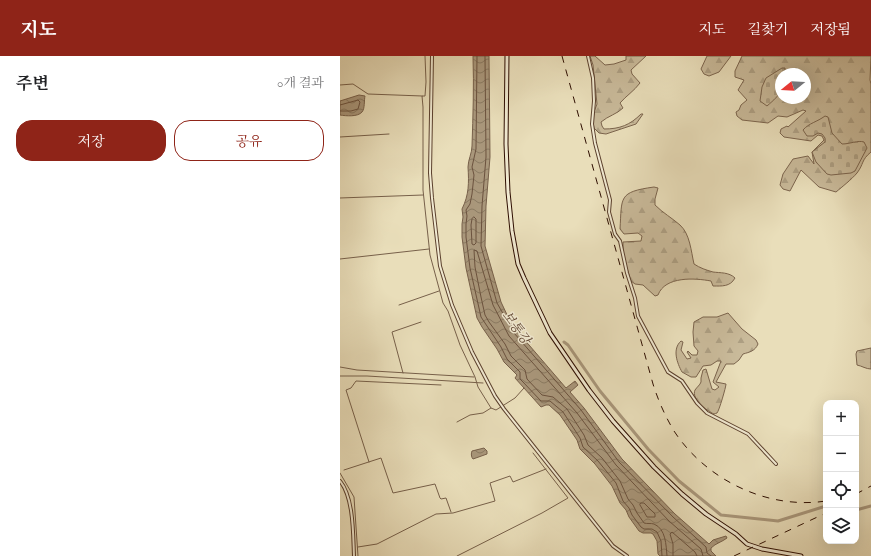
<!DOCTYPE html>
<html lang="ko">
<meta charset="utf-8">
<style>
:root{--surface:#fff;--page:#f2f2f2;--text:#202124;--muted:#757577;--line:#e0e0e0;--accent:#8f2418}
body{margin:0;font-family:"IM FELL English","Noto Serif KR",serif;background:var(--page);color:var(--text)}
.controls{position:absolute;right:12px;bottom:12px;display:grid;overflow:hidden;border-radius:8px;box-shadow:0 4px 16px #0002}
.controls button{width:36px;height:36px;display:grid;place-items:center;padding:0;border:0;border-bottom:1px solid var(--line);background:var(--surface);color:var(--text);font:20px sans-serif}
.compass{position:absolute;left:435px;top:12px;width:36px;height:36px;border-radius:50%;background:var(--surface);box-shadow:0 4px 16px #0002;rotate:252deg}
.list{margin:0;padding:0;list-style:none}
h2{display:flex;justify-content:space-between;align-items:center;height:52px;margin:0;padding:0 16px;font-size:17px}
h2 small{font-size:13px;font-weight:400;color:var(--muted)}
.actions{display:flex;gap:8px;padding:12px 16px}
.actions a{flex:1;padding:9px 0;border:1px solid var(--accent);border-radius:16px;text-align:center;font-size:14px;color:var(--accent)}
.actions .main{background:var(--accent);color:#fff}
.icon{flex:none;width:22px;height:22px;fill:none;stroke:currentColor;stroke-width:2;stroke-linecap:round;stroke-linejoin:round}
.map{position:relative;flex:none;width:531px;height:500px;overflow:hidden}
header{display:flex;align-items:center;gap:24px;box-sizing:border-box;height:56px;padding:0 20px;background:var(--accent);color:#fff}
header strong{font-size:19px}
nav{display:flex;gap:22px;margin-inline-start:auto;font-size:14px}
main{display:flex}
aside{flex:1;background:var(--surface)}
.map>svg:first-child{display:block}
</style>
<header>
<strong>지도</strong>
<nav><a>지도</a><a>길찾기</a><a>저장됨</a></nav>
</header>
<main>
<aside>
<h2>주변<small>0개 결과</small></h2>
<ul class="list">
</ul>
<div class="actions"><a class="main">저장</a><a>공유</a></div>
</aside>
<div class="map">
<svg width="531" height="500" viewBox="0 0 531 500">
<defs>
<pattern id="forest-firs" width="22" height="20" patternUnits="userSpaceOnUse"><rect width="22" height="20" fill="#c9ba9a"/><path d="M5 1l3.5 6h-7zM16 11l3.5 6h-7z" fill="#ad9f83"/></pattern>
<pattern id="cemetery-stones" width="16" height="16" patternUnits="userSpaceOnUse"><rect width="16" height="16" fill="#c9ba9a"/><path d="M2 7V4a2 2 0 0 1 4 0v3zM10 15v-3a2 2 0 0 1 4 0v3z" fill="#ad9f83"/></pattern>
<pattern id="water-waves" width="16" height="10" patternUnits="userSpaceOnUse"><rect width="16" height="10" fill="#a9977b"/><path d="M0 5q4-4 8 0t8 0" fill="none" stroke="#8a7a62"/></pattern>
</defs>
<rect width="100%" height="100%" fill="#e9deba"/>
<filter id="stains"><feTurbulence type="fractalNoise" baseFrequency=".005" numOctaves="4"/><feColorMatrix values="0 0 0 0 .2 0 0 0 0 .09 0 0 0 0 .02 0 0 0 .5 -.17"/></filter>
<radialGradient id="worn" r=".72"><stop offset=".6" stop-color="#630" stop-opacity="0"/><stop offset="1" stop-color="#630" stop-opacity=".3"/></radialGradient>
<g fill="url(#forest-firs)" stroke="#7b644d" fill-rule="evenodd">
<path d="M250,0H255L265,9L274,8L286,4V0H306L291,14L292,18L300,27C294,35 286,40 280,47L283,52C277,58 268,60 261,66L262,70L264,73C280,73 290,69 301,58H303L296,68L266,78L259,77L254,72L253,66L254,56L257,48L253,9Z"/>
<path d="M367,0H391L379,16L369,20L364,18L361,13Z"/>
<path d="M402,0H531L530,24L531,28V96C521,104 524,108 517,117C512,123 502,131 496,136L479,131L461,114L450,135L443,133L440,129L443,118L453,103L468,100L474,108L472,96L484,84L482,80L478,79L471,85L444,81L440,77L441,73L447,70L448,71L466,55L463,54L447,61L438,60L428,67L402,64L397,60L396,56L399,54L401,49L407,44L398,34L404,24L395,21V15ZM441,18H465V42H441Z"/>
<path d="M314,131L318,132L315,143V149C323,157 332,162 340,169C350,178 351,195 354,208C360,212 366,214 373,216C380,217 389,216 395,222C390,231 382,230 373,230L371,225C355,222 325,220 318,239L315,240L303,229L295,228L291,225L283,200V186L301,185L302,180L298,177L284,178L280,173C282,141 278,136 314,131Z"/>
<path d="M388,257L402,273L416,284L418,288C415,295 410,296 403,298L399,304L394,308H386L376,326L386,328C386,331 379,355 377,357C376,357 375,358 374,358C367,355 351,343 355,334C357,331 360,329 361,326V322L363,314L366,313L372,333L375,334L379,331L373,326L381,305H377L371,309L363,310L356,321H351L342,316C337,307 332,293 341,285L343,286L341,294L347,303L351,302L347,296L348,295L352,299H357L358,295L354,290L353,276L354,266L363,261H377Z"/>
<path d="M531,292V313C526,313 522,310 517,309L516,298L517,295Z"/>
</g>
<g fill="url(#cemetery-stones)" stroke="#7b644d">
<path d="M442,12H445V18H441C441,37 442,37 427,50L420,45L422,31L426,22Z"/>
<path d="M485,60L488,61L492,77L502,88C510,88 518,84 524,86L527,92L515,115L511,117L491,119L487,118L476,106L472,96L485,86V82L482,78L478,77L473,80H467L463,74C469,67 477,66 485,60Z"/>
</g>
<g fill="url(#water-waves)" stroke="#77604a">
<path d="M133,0H149L150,101L146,150L145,190L161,246L169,263L177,275L226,332L235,325L238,329L230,336L244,352L282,403L335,458L369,488L373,484L386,480L387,482C382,486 376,487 371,492V495L376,500H320L318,498L317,485L313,478L311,477H303L299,475L289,461L286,454L280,447L272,430L255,408L240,393L237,384L220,359L209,349H206L201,351L175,322L177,319L164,306L157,293L142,271L137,262L126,212L122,181V168L123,161L122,153C129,139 129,127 128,111C128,104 132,97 132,90C133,60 134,30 133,0Z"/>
<path d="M19,39L25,40C24,44 25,53 22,56C18,61 6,60 0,59V45Z"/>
<path d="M144,392L147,395V398L133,403C131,401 131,397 132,395Z"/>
</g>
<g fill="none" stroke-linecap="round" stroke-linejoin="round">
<g stroke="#6b523e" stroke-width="1">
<path d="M137,0L136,93L132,111L134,119L132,138L130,148L126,154L127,160L126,168V181L130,212L141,261L161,291L167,303L180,316V323L183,326L201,345H210L223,356L240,382L243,391L258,405L276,427L283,445L289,452L292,459L301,471L304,473H312L317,476L321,485L322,500"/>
<path d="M145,0L146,101L142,150L141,190L157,247L174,277L241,354L279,406L333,461L366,491L367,497L371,500"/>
<path d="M0,49L18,44L20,46L18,53L11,55H0"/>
<path d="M134,161L136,163V187L134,189L132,188L131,169L132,163Z"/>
<path d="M301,447H304L315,458V461H307L300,449Z"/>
<path d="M327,500C326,489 326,473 314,468C311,467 307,468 304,467L297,457L293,449L288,443L280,425L262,402L248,389L244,379L227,353L213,341L202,339L187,323L185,314L171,300L165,288L149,266L145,259L141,241L135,211L134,194L137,195L153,249L169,280L237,357L276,409L329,465L361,493L363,500"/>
<path d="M333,500V488L330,478L332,476L355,496L357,500"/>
</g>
<g stroke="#77604a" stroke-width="1">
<path d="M85,0L86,26L85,40H82L83,51V134L90,199L103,247L108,255L120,289L135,321L138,331L151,352"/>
<path d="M0,29L13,28L28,38L82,40"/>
<path d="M0,81L49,78"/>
<path d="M0,142L83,139"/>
<path d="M0,203L89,193"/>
<path d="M59,249L99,235"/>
<path d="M0,311L17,314L134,321"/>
<path d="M63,317L52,276L81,266"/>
<path d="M0,320H27L143,327"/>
<path d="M117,366L130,359L143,357L151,352L156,354L175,342L184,332"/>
<path d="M29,406L6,334L11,332L16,325L101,329"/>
<path d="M4,414L41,402L53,437L95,428L100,442L101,443L106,442L111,456"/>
<path d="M0,417L14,441L18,500"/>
<path d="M18,491L37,488L96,458L113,457L155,445L150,427L170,420L173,426L206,413"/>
<path d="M117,500L202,457L228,442L193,397"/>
</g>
<g stroke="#a9977b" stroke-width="3">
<path d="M224,286L228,289L260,335L308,393L339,425L381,459L438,465L486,450"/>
<path d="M516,454L531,450"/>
</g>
<g stroke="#5c412e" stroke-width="4">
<g id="minor">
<path d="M92,0L90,117L92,142L100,210L112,249L132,296L155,340L164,353L273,490L287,500"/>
<path d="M248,0L253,22L254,45L252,68L255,87L270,144L269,156L275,178L280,185L287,217L295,242L298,260L328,316L342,325L357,347L367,357L408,378L436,408"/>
<path d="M0,425C14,442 13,479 14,500"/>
</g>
</g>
<g stroke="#2d0d00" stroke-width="5">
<path id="secondary" d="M167,0L166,88L168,136L172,175L178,208L184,222L210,277L249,334L273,365L314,411L342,438L366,458L396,478L407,488L422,493L461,500"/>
</g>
<use href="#minor" stroke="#f1ead2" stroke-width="2"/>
<use href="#secondary" stroke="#f1ead2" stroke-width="3"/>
<g stroke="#2d0d00" stroke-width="1" stroke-dasharray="7 7" stroke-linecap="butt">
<path d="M222,0L313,328C318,344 325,360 334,375C366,424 428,454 486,445"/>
<path d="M516,438L531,430"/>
<path d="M394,500L486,457"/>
</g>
</g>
<g text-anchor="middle" stroke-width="3" stroke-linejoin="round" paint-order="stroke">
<g font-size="13" font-style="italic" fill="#654b37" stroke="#f1ead2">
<text transform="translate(177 271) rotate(54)" y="5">보통강</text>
</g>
</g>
<rect width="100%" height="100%" filter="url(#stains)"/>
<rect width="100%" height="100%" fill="url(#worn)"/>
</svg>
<div class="controls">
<button>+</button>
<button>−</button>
<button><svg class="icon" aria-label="locate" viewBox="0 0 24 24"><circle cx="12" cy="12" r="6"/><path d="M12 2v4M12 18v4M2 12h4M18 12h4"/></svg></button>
<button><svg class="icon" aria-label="layers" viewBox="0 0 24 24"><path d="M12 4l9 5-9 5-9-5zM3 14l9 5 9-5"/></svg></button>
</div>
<svg class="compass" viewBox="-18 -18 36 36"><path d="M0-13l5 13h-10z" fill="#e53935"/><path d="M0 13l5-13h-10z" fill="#757577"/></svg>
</div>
</main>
